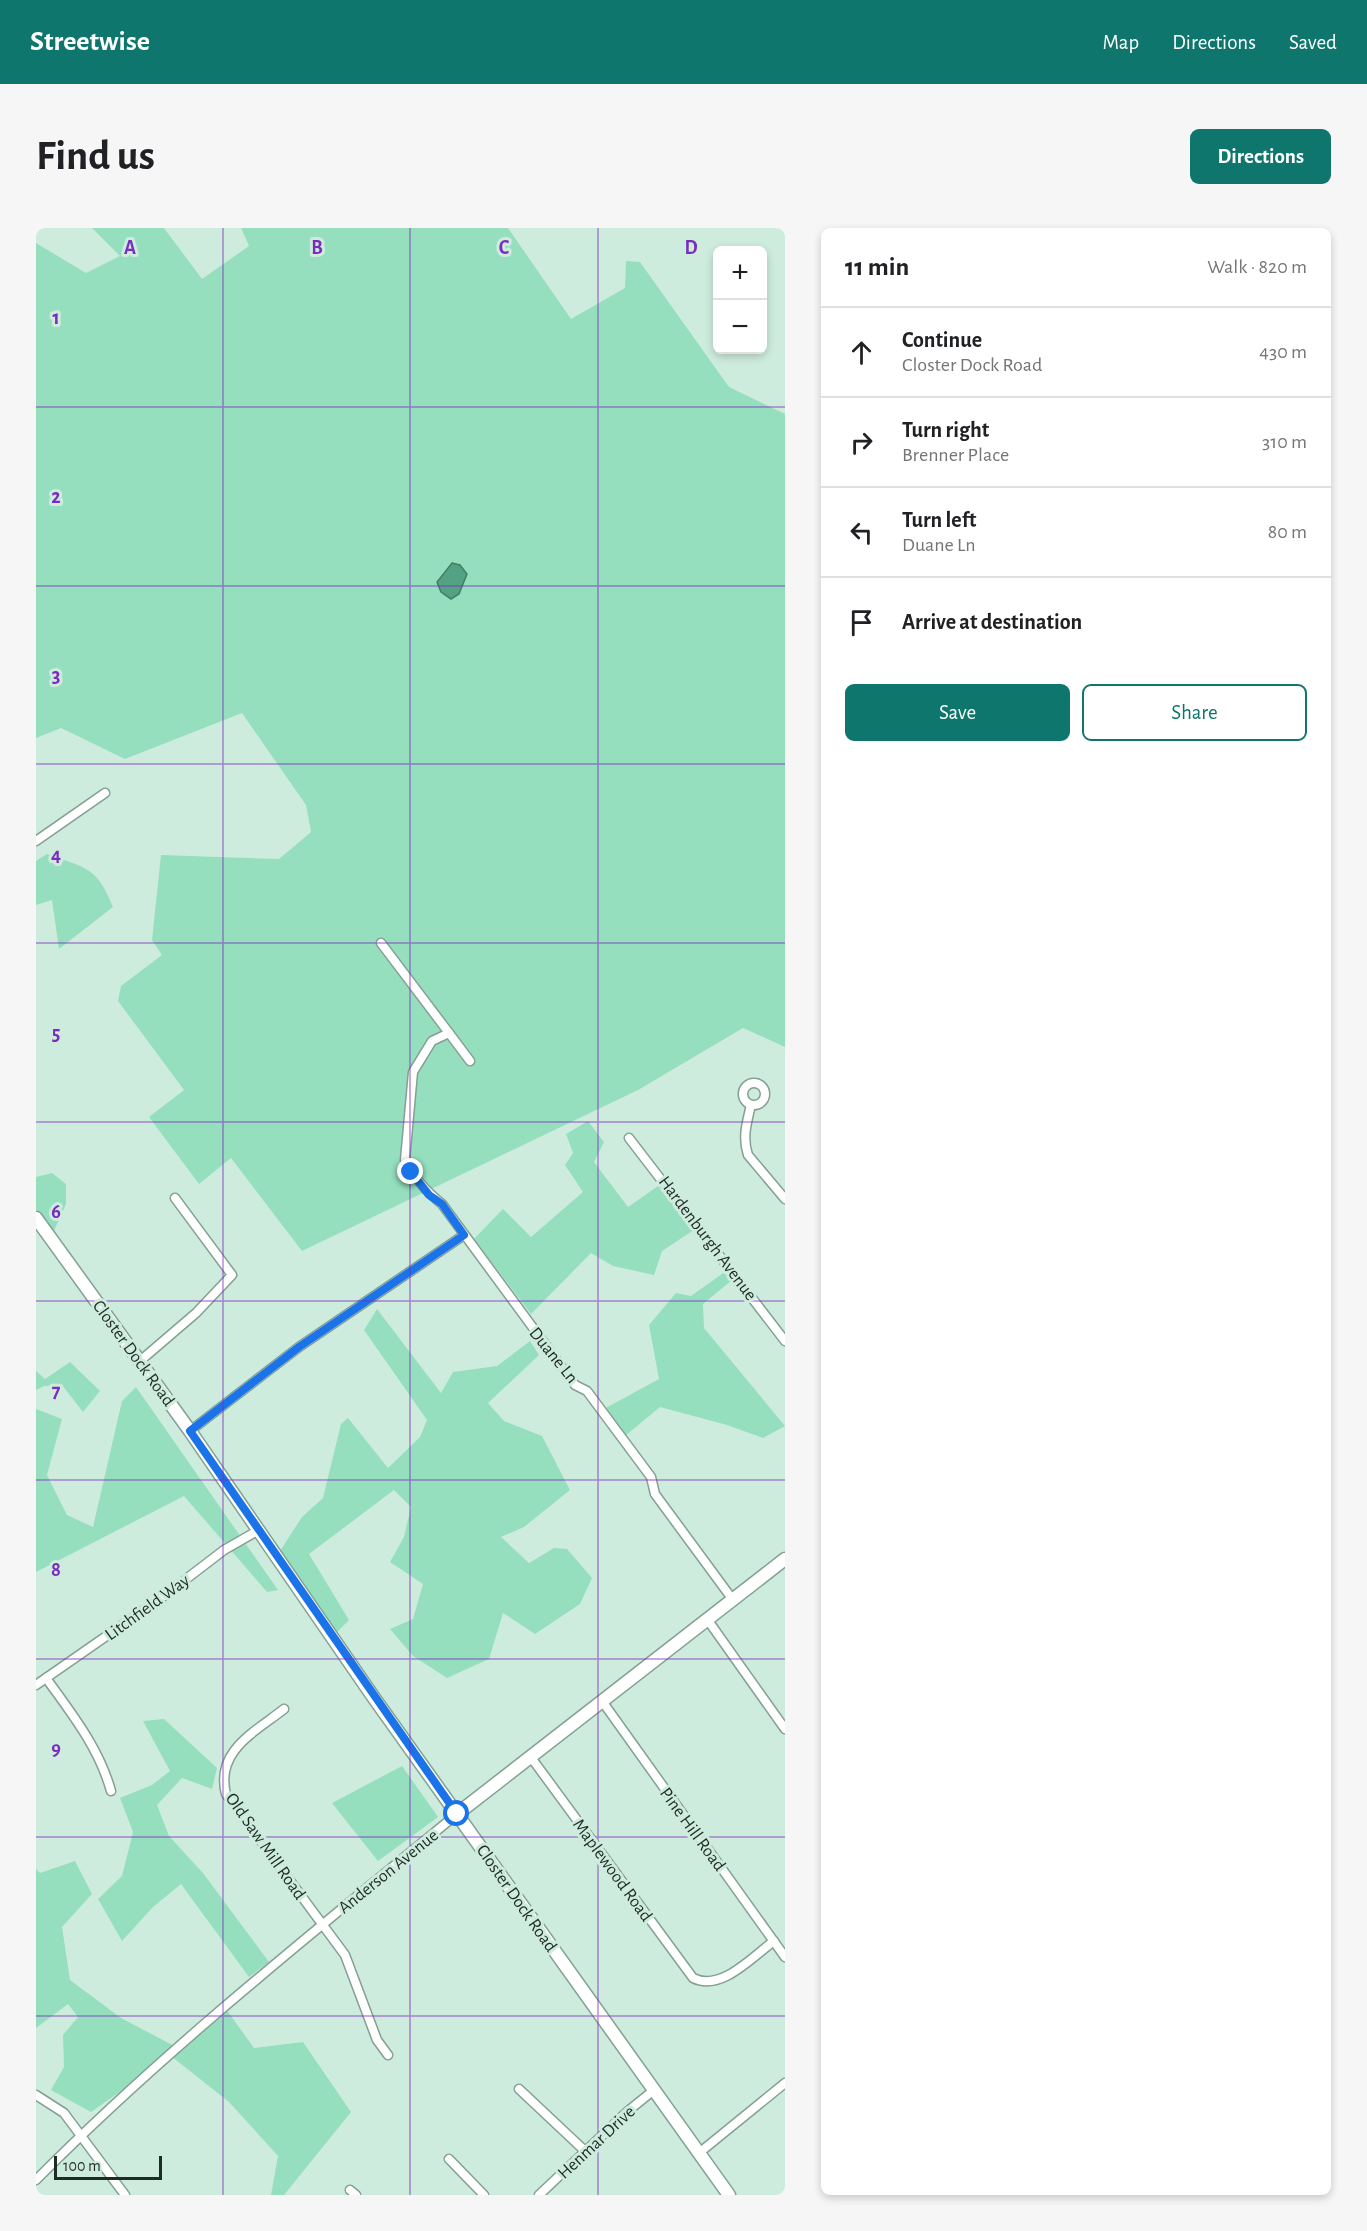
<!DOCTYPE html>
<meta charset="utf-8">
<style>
:root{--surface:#fff;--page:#f6f6f6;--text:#202124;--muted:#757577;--line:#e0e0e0;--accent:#0f766e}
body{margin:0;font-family:"Alegreya Sans",sans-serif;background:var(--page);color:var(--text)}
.controls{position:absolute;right:18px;top:18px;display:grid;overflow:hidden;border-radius:9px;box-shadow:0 3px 9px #0003}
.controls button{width:54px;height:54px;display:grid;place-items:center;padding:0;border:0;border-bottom:2px solid var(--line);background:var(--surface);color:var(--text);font:30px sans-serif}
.scale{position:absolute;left:18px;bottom:15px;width:108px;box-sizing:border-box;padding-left:6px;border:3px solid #1f2b25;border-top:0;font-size:16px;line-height:21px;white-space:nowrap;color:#1f2b25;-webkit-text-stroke:4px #ceecde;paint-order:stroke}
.stop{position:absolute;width:18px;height:18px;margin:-14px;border:4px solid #1a73e8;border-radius:50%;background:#fff}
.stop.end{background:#1a73e8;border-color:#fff;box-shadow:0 2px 6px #0008}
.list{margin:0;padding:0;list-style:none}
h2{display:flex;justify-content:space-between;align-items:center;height:78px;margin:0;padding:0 24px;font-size:26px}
h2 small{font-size:20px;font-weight:400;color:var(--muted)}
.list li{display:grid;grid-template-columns:39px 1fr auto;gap:18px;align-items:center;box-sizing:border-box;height:90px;padding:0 24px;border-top:2px solid var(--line)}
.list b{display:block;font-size:22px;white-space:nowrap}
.list p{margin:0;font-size:20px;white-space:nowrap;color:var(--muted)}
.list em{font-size:20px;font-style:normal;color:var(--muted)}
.actions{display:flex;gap:12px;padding:18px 24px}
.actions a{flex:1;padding:14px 0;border:2px solid var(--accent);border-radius:9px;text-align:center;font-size:21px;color:var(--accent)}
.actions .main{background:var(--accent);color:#fff}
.icon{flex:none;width:33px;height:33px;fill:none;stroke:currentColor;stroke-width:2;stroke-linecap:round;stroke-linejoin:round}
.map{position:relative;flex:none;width:749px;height:1967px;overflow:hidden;border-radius:9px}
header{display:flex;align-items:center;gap:36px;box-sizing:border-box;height:84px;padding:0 30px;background:var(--accent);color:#fff}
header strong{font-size:28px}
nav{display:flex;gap:33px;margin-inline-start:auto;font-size:21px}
.intro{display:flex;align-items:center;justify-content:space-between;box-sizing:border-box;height:144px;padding:0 36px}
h1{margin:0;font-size:42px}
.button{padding:15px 27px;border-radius:9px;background:var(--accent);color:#fff;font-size:21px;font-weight:700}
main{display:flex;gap:36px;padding:0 36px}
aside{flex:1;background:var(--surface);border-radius:9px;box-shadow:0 3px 9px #0003}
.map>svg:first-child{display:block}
</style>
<header>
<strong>Streetwise</strong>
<nav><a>Map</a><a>Directions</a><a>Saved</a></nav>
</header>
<div class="intro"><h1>Find us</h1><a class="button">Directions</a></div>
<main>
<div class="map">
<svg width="749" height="1967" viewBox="0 0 749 1967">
<rect width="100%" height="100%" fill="#ceecde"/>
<g fill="#95dfbf">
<path d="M56,0H128L166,51L213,18L205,0H472L535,91L589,60L590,33L604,34L693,159L749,186V819L707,800L602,862L266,1023L195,930L163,956L113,889L148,862L82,773L85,758L126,727L116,712L125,627L243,631L275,604L270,577L206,485L89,531L25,500L0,510V15L50,45L84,28Z"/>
<path d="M11,626C49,640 61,638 77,679L23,721L16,672L0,677V633Z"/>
<path d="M552,893L568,914L558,934L592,979L622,958L658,1002L626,1023L618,1047L577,1038L555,1025L495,1086L438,1011L467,981L495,1009L547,964L529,937L537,925L530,906Z"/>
<path d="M16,945L30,956V976L17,1005L0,981V949Z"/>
<path d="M690,1043L696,1052L667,1076L668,1100L749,1198L727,1210L691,1197L624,1179L589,1208L568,1181L623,1151L613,1097L640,1065L655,1068Z"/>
<path d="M341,1081L405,1165L417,1144L461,1138L494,1113L503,1127L452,1175L468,1193L506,1208L534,1262L488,1299L465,1309L493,1335L518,1320L531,1321L556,1350L544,1376L499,1406L467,1385L453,1431L411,1450L377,1428L354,1401L377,1391L387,1356L354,1334L368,1309L375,1279L358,1262L273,1326L313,1392L301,1404L244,1323L266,1289L287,1270L305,1196L312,1190L352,1240L384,1209L391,1192L328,1102Z"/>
<path d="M34,1134L64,1163L47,1184L26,1157L8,1158L0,1162V1143L9,1151Z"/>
<path d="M100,1159L242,1362L231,1364L148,1268L0,1344V1181L26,1191L11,1247L31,1287L57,1299L86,1173Z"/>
<path d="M128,1491L181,1540L176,1561L146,1550L121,1577L133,1608L167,1645L233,1734L213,1749L145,1656L117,1679L86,1713L62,1671L86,1648L97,1604L84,1570L116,1557L134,1543L107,1493Z"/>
<path d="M366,1538L402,1589L342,1633L296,1575Z"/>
<path d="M39,1633L56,1666L26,1699L34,1752L85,1790L144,1821L190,1781L218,1820L267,1814L315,1884L248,1967H235L242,1928L193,1874L135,1828L55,1884L15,1862L28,1839L27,1807L42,1789L32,1776L0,1800V1641L4,1645Z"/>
</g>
<path fill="#52a283" stroke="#437e67" stroke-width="1.5" d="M416,335L424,337L431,346L423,366L415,371L405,364L401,354Z"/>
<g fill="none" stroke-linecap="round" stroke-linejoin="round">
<g stroke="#83a093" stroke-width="11">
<g id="minor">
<path d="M0,613L69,565"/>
<path d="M345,715L413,805L396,813L377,844L369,932C379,951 390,963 406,976L539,1157L551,1163L615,1249L619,1266L697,1372"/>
<path d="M413,805L434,833"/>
<circle cx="718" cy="866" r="11"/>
<path d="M715,877C711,894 706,909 712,927L749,971"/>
<path d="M593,910L749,1113"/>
<path d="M104,1133L160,1085L196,1047L139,970"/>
<path d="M154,1203L263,1119L428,1007"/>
<path d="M671,1391L749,1501"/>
<path d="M10,1450C36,1486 63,1520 75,1563"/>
<path d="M0,1457L128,1368L188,1322L223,1302"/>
<path d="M566,1473L749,1729"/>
<path d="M248,1481C219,1504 179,1523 190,1566L309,1727L341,1812L352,1827"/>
<path d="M494,1528L657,1750C685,1764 716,1729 738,1713"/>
<path d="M483,1861L549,1923"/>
<path d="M0,1867L28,1885L89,1967"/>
<path d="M663,1925L749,1855"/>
<path d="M413,1931L448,1967"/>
<path d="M0,1952C131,1820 278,1704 421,1586"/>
<path d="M314,1962L320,1967"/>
<path d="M503,1967L592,1883L618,1862"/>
</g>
</g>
<g stroke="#83a093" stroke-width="15">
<path id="secondary" d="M421,1586L749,1331"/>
</g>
<g stroke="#83a093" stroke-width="15">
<path id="primary" d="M0,990L154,1203L338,1470L693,1967"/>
</g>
<use href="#minor" stroke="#fff" stroke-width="8"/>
<use href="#secondary" stroke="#fff" stroke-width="12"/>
<use href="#primary" stroke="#fff" stroke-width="12"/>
</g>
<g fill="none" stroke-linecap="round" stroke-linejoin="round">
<path stroke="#1a73e8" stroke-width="8" d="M375,944L393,967L406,976L428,1007L263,1119L154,1203L421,1586"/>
</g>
<path fill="none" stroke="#7b2cbf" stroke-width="1.5" stroke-opacity="0.55" d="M187,0V1967M374,0V1967M562,0V1967M0,179H749M0,358H749M0,536H749M0,715H749M0,894H749M0,1073H749M0,1252H749M0,1431H749M0,1609H749M0,1788H749"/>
<g text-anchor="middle" stroke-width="6" stroke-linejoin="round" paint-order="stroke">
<g font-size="18" fill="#1f2b25" stroke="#ceecde">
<text transform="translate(672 1010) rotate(53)" y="6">Hardenburgh Avenue</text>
<text transform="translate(98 1125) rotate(54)" y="6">Closter Dock Road</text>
<text transform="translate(518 1127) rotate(51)" y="6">Duane Ln</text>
<text transform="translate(111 1379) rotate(-36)" y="6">Litchfield Way</text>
<text transform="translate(657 1601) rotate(54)" y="6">Pine Hill Road</text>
<text transform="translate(230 1618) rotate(55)" y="6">Old Saw Mill Road</text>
<text transform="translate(577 1642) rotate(54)" y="6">Maplewood Road</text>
<text transform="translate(352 1643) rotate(-39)" y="6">Anderson Avenue</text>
<text transform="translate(481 1670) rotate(55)" y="6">Closter Dock Road</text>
<text transform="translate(560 1914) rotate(-43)" y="6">Henmar Drive</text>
</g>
</g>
<g font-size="20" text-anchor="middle" font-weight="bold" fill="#7b2cbf" stroke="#ceecde" stroke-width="6" stroke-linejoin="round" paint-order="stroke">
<text x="94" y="26">A</text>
<text x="281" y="26">B</text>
<text x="468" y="26">C</text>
<text x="655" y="26">D</text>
<text x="20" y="96">1</text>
<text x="20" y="275">2</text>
<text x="20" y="454">3</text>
<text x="20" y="633">4</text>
<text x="20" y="812">5</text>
<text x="20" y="990">6</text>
<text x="20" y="1169">7</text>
<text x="20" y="1348">8</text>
<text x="20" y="1527">9</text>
</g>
</svg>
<div class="controls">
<button>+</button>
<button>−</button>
</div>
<div class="scale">100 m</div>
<div class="stop" style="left:421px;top:1586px"></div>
<div class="stop end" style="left:375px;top:944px"></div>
</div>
<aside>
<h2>11 min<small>Walk · 820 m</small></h2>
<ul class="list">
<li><svg class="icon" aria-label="ahead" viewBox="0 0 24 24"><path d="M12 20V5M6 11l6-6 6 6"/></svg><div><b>Continue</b><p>Closter Dock Road</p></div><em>430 m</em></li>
<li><svg class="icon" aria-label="right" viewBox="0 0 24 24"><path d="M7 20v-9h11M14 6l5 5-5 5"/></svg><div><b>Turn right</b><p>Brenner Place</p></div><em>310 m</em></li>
<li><svg class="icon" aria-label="left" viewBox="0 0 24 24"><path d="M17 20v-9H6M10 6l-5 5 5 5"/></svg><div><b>Turn left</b><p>Duane Ln</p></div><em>80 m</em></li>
<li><svg class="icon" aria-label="arrive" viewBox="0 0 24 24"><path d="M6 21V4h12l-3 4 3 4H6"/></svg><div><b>Arrive at destination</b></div></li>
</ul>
<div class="actions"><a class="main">Save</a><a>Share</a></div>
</aside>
</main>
